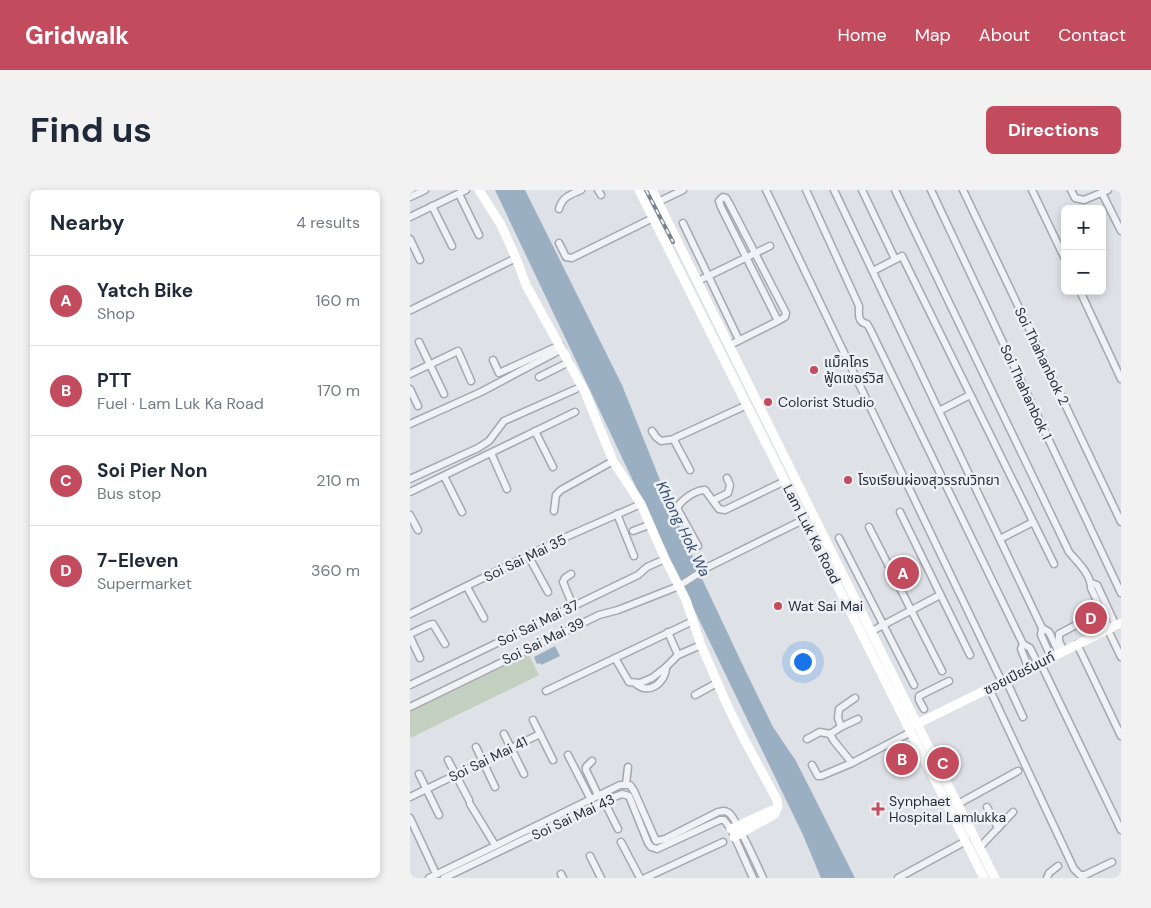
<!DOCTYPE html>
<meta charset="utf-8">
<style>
:root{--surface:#fff;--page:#f2f2f3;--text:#1f2937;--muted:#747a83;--line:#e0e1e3;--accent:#c24c5e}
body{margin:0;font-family:"DM Sans","Noto Sans Thai",sans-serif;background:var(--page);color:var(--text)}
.controls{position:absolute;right:15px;top:15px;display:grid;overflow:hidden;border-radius:8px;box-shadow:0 2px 8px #0003}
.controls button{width:45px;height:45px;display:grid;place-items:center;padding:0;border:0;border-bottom:1px solid var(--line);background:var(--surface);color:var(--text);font:25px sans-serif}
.you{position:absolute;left:392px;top:471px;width:18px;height:18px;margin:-12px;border:4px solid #fff;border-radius:50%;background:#1a73e8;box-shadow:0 0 0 8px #1a73e833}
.badge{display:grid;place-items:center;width:32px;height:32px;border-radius:50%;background:var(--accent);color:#fff;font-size:16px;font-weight:700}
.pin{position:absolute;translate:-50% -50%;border:2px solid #fff;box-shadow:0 1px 5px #0006}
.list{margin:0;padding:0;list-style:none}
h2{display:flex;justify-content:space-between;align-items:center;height:65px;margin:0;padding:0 20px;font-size:21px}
h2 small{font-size:16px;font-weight:400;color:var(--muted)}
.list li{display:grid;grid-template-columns:32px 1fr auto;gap:15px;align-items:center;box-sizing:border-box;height:90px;padding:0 20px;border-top:1px solid var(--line)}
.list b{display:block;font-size:19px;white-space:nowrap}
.list p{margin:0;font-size:16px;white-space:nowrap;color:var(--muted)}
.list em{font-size:16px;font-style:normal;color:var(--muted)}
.map{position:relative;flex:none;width:711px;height:688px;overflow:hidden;border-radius:8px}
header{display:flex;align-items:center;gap:30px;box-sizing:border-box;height:70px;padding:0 25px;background:var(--accent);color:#fff}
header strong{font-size:24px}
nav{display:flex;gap:28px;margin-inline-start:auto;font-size:18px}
.intro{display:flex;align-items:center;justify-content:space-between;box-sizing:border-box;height:120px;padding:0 30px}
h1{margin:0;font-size:35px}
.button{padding:12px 22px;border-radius:8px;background:var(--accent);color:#fff;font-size:18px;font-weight:700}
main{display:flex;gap:30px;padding:0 30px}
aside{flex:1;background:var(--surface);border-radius:8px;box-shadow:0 2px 8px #0003}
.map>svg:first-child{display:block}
</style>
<header>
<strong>Gridwalk</strong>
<nav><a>Home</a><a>Map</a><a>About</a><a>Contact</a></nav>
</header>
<div class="intro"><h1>Find us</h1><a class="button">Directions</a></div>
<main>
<aside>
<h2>Nearby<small>4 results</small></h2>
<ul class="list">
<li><span class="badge">A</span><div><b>Yatch Bike</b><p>Shop</p></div><em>160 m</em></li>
<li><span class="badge">B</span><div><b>PTT</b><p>Fuel · Lam Luk Ka Road</p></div><em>170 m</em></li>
<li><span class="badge">C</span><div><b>Soi Pier Non</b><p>Bus stop</p></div><em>210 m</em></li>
<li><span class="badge">D</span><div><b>7-Eleven</b><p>Supermarket</p></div><em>360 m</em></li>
</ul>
</aside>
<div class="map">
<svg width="711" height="688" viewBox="0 0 711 688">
<rect width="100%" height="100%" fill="#dee1e6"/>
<path fill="#c3cfbf" d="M118,463L129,485L0,548V521Z"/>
<g fill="#9bafc3">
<path d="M85,0H115L212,195L248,285L294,393L337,484L363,537L386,571L445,688H411L393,645L281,413Z"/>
<path d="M145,456L150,466L131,475L130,473L127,474L124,467Z"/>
</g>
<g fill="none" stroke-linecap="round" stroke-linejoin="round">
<g stroke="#a4a8af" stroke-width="9">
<g id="street">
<path d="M188,0L191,5"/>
<path d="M356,0L592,492"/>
<path d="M396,0L449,116C449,124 447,132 457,134L460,139L613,454L611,459L619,479"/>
<path d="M424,0L632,438"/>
<path d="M452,0L485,69"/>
<path d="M485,0L659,362C667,372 681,384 681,398L700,439"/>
<path d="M521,0L711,403"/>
<path d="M553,0L711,332"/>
<path d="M622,0L655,69"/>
<path d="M661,0L665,8L674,10L698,0"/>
<path d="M692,3L711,41"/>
<path d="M49,4L69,45"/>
<path d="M0,7L15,0"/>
<path d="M248,12L273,0"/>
<path d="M22,16L42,56"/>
<path d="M149,19C152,7 160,5 171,0"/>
<path d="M0,27L56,0"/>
<path d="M273,33L329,150"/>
<path d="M0,49L10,70"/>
<path d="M149,53L156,67L162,68L243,28"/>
<path d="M463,81L492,66L644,374"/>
<path d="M288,91L360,56"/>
<path d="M670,101L711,189"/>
<path d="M1,120L106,68"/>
<path d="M9,152L34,204"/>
<path d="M320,155L368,131L375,127L376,123L319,13L316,8L313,7L309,11L311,17L368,131"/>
<path d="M83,170L89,183L150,155"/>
<path d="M0,184L48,161L61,191"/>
<path d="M129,187L159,172"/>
<path d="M0,199L8,216"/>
<path d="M529,221L560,205"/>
<path d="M0,234L71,202L152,159"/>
<path d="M125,241L143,277"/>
<path d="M242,241L246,247L251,251L265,249"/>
<path d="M81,263L97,299"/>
<path d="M280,280L265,252V248L337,215"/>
<path d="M34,286L52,322"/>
<path d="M0,289L68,258L79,251L94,231L166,199"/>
<path d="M0,302L165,222"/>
<path d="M304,310L318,303L320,295L317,288"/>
<path d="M144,321L146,305L151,300L203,271"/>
<path d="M490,322L560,465"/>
<path d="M207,324L224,366"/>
<path d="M0,325L8,340"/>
<path d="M459,337L532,481"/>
<path d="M223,341L239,335"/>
<path d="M429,348L504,495"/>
<path d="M590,349L623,332"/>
<path d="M288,356L268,320V316C274,308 286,300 295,300L309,319L315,320L375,291"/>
<path d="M119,367L138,402"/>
<path d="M161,384L155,388L153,392L163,416"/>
<path d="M681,393L687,395L706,436"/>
<path d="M57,397L74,428"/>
<path d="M0,424L156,347L231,314"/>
<path d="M698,440L711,467"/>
<path d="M462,441L530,405"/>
<path d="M258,442L268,465"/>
<path d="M0,444L19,435L23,434L35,454"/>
<path d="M0,447L10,468"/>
<path d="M613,454L620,458L628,474"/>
<path d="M667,454L711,546"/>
<path d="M654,461L649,451V444L666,435"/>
<path d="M641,467L631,445L632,438L639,442L649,463"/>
<path d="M205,468L219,492L230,493L242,488L256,477L268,465L291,455"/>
<path d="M630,472L711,640"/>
<path d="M596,490L613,527"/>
<path d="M225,493C238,506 256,493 256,477"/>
<path d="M0,495L228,385L237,377L255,369"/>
<path d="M579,498L664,679L670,685H675L702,672"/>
<path d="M136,501L283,431"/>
<path d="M285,505L307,493"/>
<path d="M0,517L189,425L208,420L269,396L300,376L395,329"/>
<path d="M514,519L509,510V506L539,491"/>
<path d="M123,530L130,544"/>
<path d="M431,537L448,529"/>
<path d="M94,544L114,584"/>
<path d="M397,549L410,542L420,544"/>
<path d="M66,557L85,597"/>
<path d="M158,565L180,608"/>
<path d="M38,570L59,610"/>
<path d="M182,571L176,577V580L188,605"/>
<path d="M442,573L424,551L420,544L431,537L428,528L429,519L445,508"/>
<path d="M402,575L408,586H411L442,573L501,542"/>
<path d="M9,584L29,625"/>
<path d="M216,594L218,577"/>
<path d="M0,607L130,544L143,570"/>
<path d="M193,609L208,639"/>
<path d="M60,614L85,655"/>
<path d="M548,614L608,581"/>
<path d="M577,617L588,638"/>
<path d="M0,628L26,684"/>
<path d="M211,652L230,688"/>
<path d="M570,657L603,622"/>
<path d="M180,666L191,688"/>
<path d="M151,684L153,688"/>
<path d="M19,688L210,595H220L224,601L246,651L255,649L308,622C312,621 315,620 319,623C326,628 348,677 353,688"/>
<path d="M34,688L194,611L212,604L219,606L238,653L241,657L247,659L310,630H314L321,639L343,688"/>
<path d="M235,688L313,652"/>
<path d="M488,688L556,651"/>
<path d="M637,688L639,683L648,676"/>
</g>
</g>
<use href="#street" stroke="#f0f2f5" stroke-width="6"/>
<g stroke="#fff" stroke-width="9">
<path d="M69,0L91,35L106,68L116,95L175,202L203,271L231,314L255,369L276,410L291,455L318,517L334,549L367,610L368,616L365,624L324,647"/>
<path d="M229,0L574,688"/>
<path d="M242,0L498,516L585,688"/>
<path d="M507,534L711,433"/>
<path d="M321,639L362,620"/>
</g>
<g stroke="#78818e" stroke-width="4">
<path id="rail" d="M236,0L263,52"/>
</g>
<use href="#rail" stroke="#edf0f4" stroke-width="2" stroke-dasharray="5.5" stroke-linecap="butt"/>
</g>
<g fill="#c24c5e" stroke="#edf0f4" stroke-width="2">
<circle cx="404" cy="180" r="5"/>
<circle cx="358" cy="212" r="5"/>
<circle cx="438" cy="290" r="5"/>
<circle cx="368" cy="416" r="5"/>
<path d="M465.5 611.5h5v5h5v5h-5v5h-5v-5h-5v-5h5z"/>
</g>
<g text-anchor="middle" stroke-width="5" stroke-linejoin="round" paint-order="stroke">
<g font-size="14" fill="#282f3b" stroke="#edf0f4">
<text transform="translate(632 166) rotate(64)" y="5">Soi Thahanbok 2</text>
<text transform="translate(616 202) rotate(65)" y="5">Soi Thahanbok 1</text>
<text transform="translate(402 344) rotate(63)" y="5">Lam Luk Ka Road</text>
<text transform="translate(115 368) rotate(-26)" y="5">Soi Sai Mai 35</text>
<text transform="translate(128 433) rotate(-26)" y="5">Soi Sai Mai 37</text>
<text transform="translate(133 451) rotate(-26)" y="5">Soi Sai Mai 39</text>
<text transform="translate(609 483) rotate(-27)" y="5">ซอยเปียร์นนท์</text>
<text transform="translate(78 569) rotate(-26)" y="5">Soi Sai Mai 41</text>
<text transform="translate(163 627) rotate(-25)" y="5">Soi Sai Mai 43</text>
</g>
<g font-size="14" fill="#282f3b" stroke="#edf0f4" text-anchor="start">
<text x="414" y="177">แม็คโคร<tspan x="414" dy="16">ฟู้ดเซอร์วิส</tspan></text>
<text x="368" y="217">Colorist Studio</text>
<text x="448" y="295">โรงเรียนผ่องสุวรรณวิทยา</text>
<text x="378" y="421">Wat Sai Mai</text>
<text x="479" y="616">Synphaet<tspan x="479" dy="16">Hospital Lamlukka</tspan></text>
</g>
<g font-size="15" font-style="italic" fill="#364e6c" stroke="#edf0f4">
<text transform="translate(273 339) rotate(64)" y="5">Khlong Hok Wa</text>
</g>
</g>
</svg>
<div class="controls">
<button>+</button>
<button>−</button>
</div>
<div class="you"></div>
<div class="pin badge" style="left:493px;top:383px">A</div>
<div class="pin badge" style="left:492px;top:569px">B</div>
<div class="pin badge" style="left:533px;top:573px">C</div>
<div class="pin badge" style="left:681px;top:428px">D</div>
</div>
</main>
